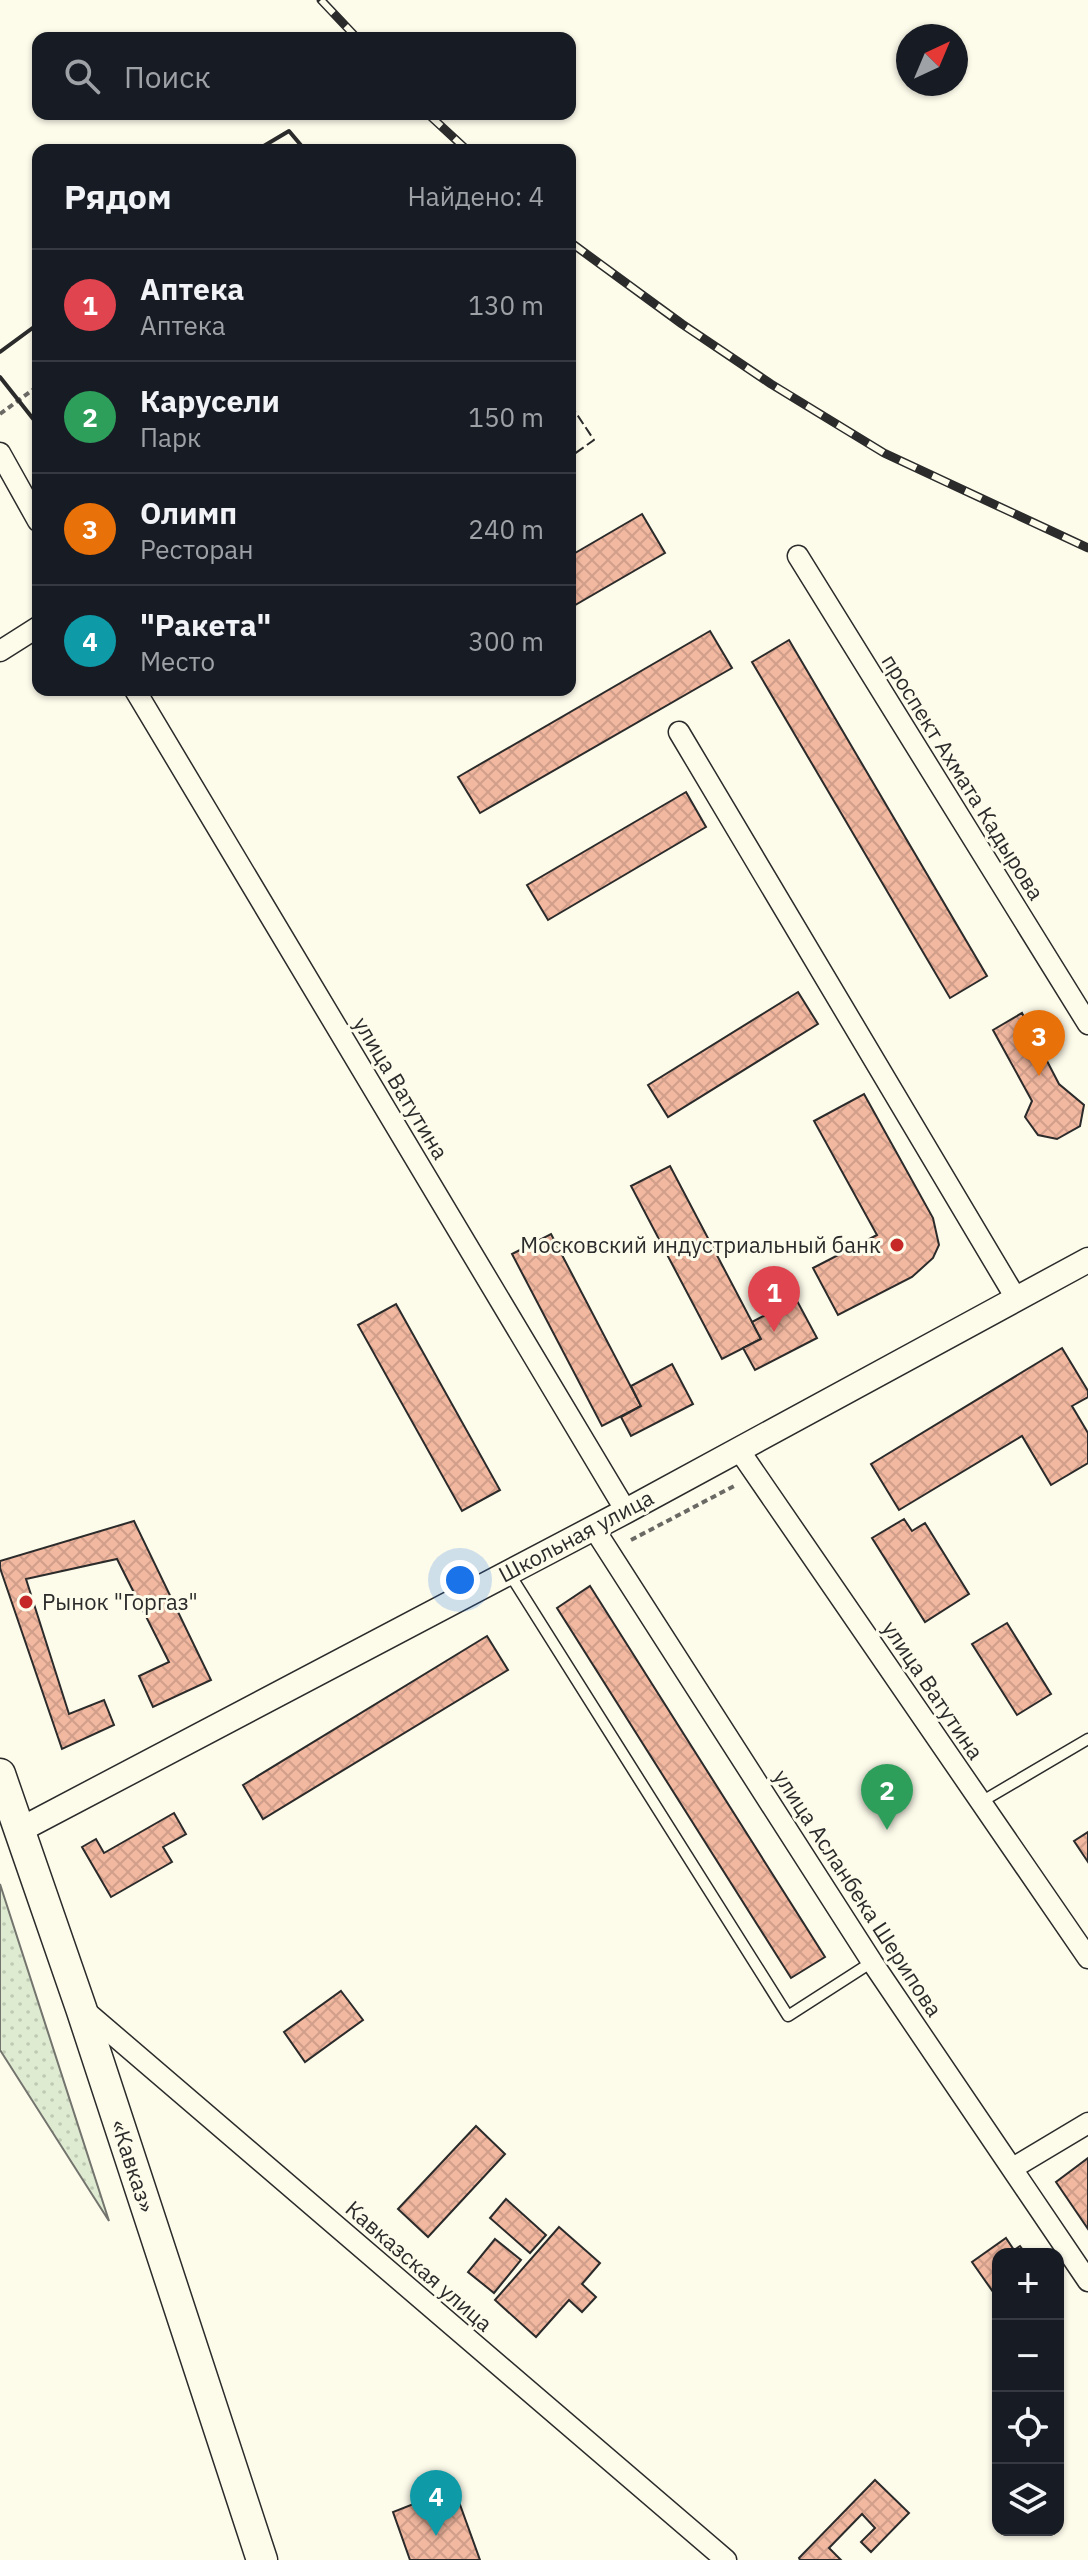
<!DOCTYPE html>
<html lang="ru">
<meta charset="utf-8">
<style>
:root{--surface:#171b24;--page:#242831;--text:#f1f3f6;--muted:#9ea1a6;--line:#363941;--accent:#c62828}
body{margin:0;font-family:"IBM Plex Sans",sans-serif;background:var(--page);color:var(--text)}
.controls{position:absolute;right:24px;bottom:24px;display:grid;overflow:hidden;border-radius:16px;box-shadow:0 2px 6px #0004}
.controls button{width:72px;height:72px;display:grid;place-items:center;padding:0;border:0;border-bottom:2px solid var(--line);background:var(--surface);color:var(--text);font:40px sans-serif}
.compass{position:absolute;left:896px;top:24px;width:72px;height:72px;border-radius:50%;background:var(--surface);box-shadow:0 2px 6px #0004;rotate:44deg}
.you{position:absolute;left:460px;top:1580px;width:28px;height:28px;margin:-20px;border:6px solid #fff;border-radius:50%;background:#1a73e8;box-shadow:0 0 0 12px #1a73e833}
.badge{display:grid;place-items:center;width:52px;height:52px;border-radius:50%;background:var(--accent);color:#fff;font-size:26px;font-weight:700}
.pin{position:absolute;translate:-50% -66px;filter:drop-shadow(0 2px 4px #0008)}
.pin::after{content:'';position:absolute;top:42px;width:28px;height:24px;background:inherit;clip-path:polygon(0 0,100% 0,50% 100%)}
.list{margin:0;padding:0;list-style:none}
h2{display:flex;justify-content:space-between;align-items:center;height:104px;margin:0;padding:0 32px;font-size:34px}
h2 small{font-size:26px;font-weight:400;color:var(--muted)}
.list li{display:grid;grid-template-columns:52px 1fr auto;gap:24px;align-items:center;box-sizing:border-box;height:112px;padding:0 32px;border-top:2px solid var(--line)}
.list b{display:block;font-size:30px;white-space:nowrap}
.list p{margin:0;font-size:26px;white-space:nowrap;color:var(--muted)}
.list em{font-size:26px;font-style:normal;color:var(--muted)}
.icon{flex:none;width:44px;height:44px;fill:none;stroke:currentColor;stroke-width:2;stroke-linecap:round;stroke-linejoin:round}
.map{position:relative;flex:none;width:1088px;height:2560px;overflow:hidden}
.search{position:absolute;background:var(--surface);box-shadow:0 2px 6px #0004;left:32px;top:32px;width:544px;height:88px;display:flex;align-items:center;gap:20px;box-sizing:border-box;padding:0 28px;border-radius:16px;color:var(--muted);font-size:30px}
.panel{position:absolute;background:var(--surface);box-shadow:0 2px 6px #0004;left:32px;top:144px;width:544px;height:552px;border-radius:16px}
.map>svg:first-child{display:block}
</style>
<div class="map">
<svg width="1088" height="2560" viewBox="0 0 1088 2560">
<defs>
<pattern id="grass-dots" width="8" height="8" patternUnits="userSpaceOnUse" patternTransform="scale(2)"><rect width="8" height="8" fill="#deebd1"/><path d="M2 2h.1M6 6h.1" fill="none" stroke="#bfcab4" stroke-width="1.8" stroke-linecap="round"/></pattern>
<pattern id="building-cross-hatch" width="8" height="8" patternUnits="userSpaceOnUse" patternTransform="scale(2)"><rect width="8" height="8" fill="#f2b8a0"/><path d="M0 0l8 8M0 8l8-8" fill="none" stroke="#d09e8a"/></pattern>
</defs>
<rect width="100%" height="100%" fill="#fdfbea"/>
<path fill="url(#grass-dots)" stroke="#74746e" stroke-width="2" d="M0,1884L109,2221L0,2050Z"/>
<g fill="url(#building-cross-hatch)" stroke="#2b2b2b" stroke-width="2">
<path d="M642,514L665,553L570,608V556Z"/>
<path d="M710,631L732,668L480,813L458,777Z"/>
<path d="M789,640L987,976L950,998L752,662Z"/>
<path d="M686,792L706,827L548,920L527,885Z"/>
<path d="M798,992L818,1024L668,1117L648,1085Z"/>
<path d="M1022,1013L1059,1084L1084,1105L1080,1126L1057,1139L1038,1135L1025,1117L1032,1101L993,1030Z"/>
<path d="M864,1094L933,1218L939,1245L933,1258L912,1277L838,1315L813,1268L877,1235L814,1121Z"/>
<path d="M670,1166L761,1339L722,1359L631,1186Z"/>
<path d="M551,1234L641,1406L602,1426L512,1254Z"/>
<path d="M796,1299L817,1338L755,1370L743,1348L761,1339L752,1322Z"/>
<path d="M396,1304L500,1490L462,1511L358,1325Z"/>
<path d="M1062,1348L1088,1391V1397L1072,1406L1088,1433V1463L1051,1485L1022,1436L899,1510L871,1464Z"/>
<path d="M672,1364L693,1404L631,1436L621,1417L641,1406L631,1386Z"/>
<path d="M904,1519L912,1531L925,1523L969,1594L925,1622L872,1538Z"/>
<path d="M134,1521L211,1680L153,1707L139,1676L169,1662L117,1559L26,1579L69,1714L104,1700L114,1725L62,1749L0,1568V1561Z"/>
<path d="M590,1586L825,1957L791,1978L557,1608Z"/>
<path d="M1007,1623L1051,1694L1017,1715L972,1644Z"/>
<path d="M487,1636L508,1670L263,1819L243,1785Z"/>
<path d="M174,1813L186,1834L163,1847L172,1862L111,1897L82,1847L96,1839L104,1853Z"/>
<path d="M1088,1832V1862L1074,1841Z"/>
<path d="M341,1991L363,2020L305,2062L284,2032Z"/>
<path d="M476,2126L505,2154L428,2237L398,2209Z"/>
<path d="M1088,2158V2229L1056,2182Z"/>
<path d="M506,2199L546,2235L530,2253L490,2218Z"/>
<path d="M559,2227L600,2263L582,2284L596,2297L582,2312L569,2300L536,2337L495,2300Z"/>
<path d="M1006,2238L1014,2250L1020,2246L1026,2254H998V2299L972,2262Z"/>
<path d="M495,2239L521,2260L494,2293L468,2272Z"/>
<path d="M875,2480L909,2513L871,2552L861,2542L875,2528L862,2514L829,2548L841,2560H800L799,2558Z"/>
<path d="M454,2488L480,2560H410L393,2512Z"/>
</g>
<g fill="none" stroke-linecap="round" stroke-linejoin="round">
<g stroke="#2b2b2b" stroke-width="13">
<g id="service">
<path d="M509,1573L788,2016L872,1962"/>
<path d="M981,1802L1088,1739"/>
</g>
</g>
<g stroke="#2b2b2b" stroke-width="23">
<g id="minor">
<path d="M0,453L38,521"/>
<path d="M798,556L1088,1024"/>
<path d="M0,651L38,627"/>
<path d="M135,690L626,1511"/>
<path d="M679,732L1017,1300"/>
<path d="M739,1450L1088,1958"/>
<path d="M593,1527L872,1962L1088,2281"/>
<path d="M82,2008L726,2560"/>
<path d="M1013,2168L1088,2123"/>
</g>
</g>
<g stroke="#2b2b2b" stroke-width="27">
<path id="tertiary" d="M18,1831L626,1511L1088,1260"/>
</g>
<g stroke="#2b2b2b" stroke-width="33">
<path id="primary" d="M0,1774L81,2008L262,2560"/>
</g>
<g stroke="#6a6964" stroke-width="4" stroke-dasharray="6 4" stroke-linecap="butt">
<path d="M0,414L38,386"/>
<path d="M631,1540L736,1485"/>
</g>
<use href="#service" stroke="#fdfbea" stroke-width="10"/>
<use href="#minor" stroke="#fdfbea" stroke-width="20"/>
<use href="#tertiary" stroke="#fdfbea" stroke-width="24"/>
<use href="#primary" stroke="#fdfbea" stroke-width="30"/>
<g stroke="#2b2b2b" stroke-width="9">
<g id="rail">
<path d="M321,0L357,38"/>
<path d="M428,114L467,150"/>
<path d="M570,242L682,324L771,384L884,453L1088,548"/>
</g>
</g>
<use href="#rail" stroke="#fdfbea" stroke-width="6" stroke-dasharray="18" stroke-linecap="butt"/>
<path stroke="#2b2b2b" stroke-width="2" stroke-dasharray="10 4" stroke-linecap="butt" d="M570,404L594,440L570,457"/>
<g stroke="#2b2b2b" stroke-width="4">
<path d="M257,150L289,131L305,150"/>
<path d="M0,352L38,324"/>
<path d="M0,377L38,425"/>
</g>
</g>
<g fill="#c62828" stroke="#fdfbea" stroke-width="3">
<circle cx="897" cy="1245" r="8"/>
<circle cx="26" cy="1602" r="8"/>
</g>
<g text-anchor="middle" stroke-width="6" stroke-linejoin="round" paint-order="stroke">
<g font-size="22" fill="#2b2b2b" stroke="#fdfbea">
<text transform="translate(963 777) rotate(58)" y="8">проспект Ахмата Кадырова</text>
<text transform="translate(401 1088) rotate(59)" y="8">улица Ватутина</text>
<text transform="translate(576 1536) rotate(-28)" y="8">Школьная улица</text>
<text transform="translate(933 1690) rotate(56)" y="8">улица Ватутина</text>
<text transform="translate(858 1893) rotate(57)" y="8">улица Асланбека Шерипова</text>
<text transform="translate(133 2166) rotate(72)" y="8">«Кавказ»</text>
<text transform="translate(419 2266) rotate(41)" y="8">Кавказская улица</text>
</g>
<g font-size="22" fill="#2b2b2b" stroke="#fdfbea" text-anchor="end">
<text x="881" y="1253">Московский индустриальный банк</text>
<text x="42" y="1610" text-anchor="start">Рынок "Горгаз"</text>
</g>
</g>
</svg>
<div class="controls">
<button>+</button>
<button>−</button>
<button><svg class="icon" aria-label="locate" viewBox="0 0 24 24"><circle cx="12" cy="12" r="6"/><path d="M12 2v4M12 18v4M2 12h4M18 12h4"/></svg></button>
<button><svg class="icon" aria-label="layers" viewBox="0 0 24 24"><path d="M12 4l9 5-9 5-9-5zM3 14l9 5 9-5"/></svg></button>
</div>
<svg class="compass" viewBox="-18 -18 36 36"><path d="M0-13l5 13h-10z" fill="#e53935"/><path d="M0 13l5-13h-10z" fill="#9ea1a6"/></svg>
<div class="you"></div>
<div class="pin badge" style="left:774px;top:1332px;background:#e0444e">1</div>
<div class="pin badge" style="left:887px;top:1830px;background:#2e9e5b">2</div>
<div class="pin badge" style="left:1039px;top:1076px;background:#e8710a">3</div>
<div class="pin badge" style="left:436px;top:2536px;background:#0f9aa8">4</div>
<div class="search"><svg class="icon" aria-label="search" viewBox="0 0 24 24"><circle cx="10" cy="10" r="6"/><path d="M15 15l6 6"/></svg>Поиск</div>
<section class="panel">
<h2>Рядом<small>Найдено: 4</small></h2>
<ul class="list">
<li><span class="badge" style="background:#e0444e">1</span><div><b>Аптека</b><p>Аптека</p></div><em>130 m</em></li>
<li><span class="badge" style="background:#2e9e5b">2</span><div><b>Карусели</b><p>Парк</p></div><em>150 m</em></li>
<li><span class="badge" style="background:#e8710a">3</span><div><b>Олимп</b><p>Ресторан</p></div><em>240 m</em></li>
<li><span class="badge" style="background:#0f9aa8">4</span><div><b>&quot;Ракета&quot;</b><p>Место</p></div><em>300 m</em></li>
</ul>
</section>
</div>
